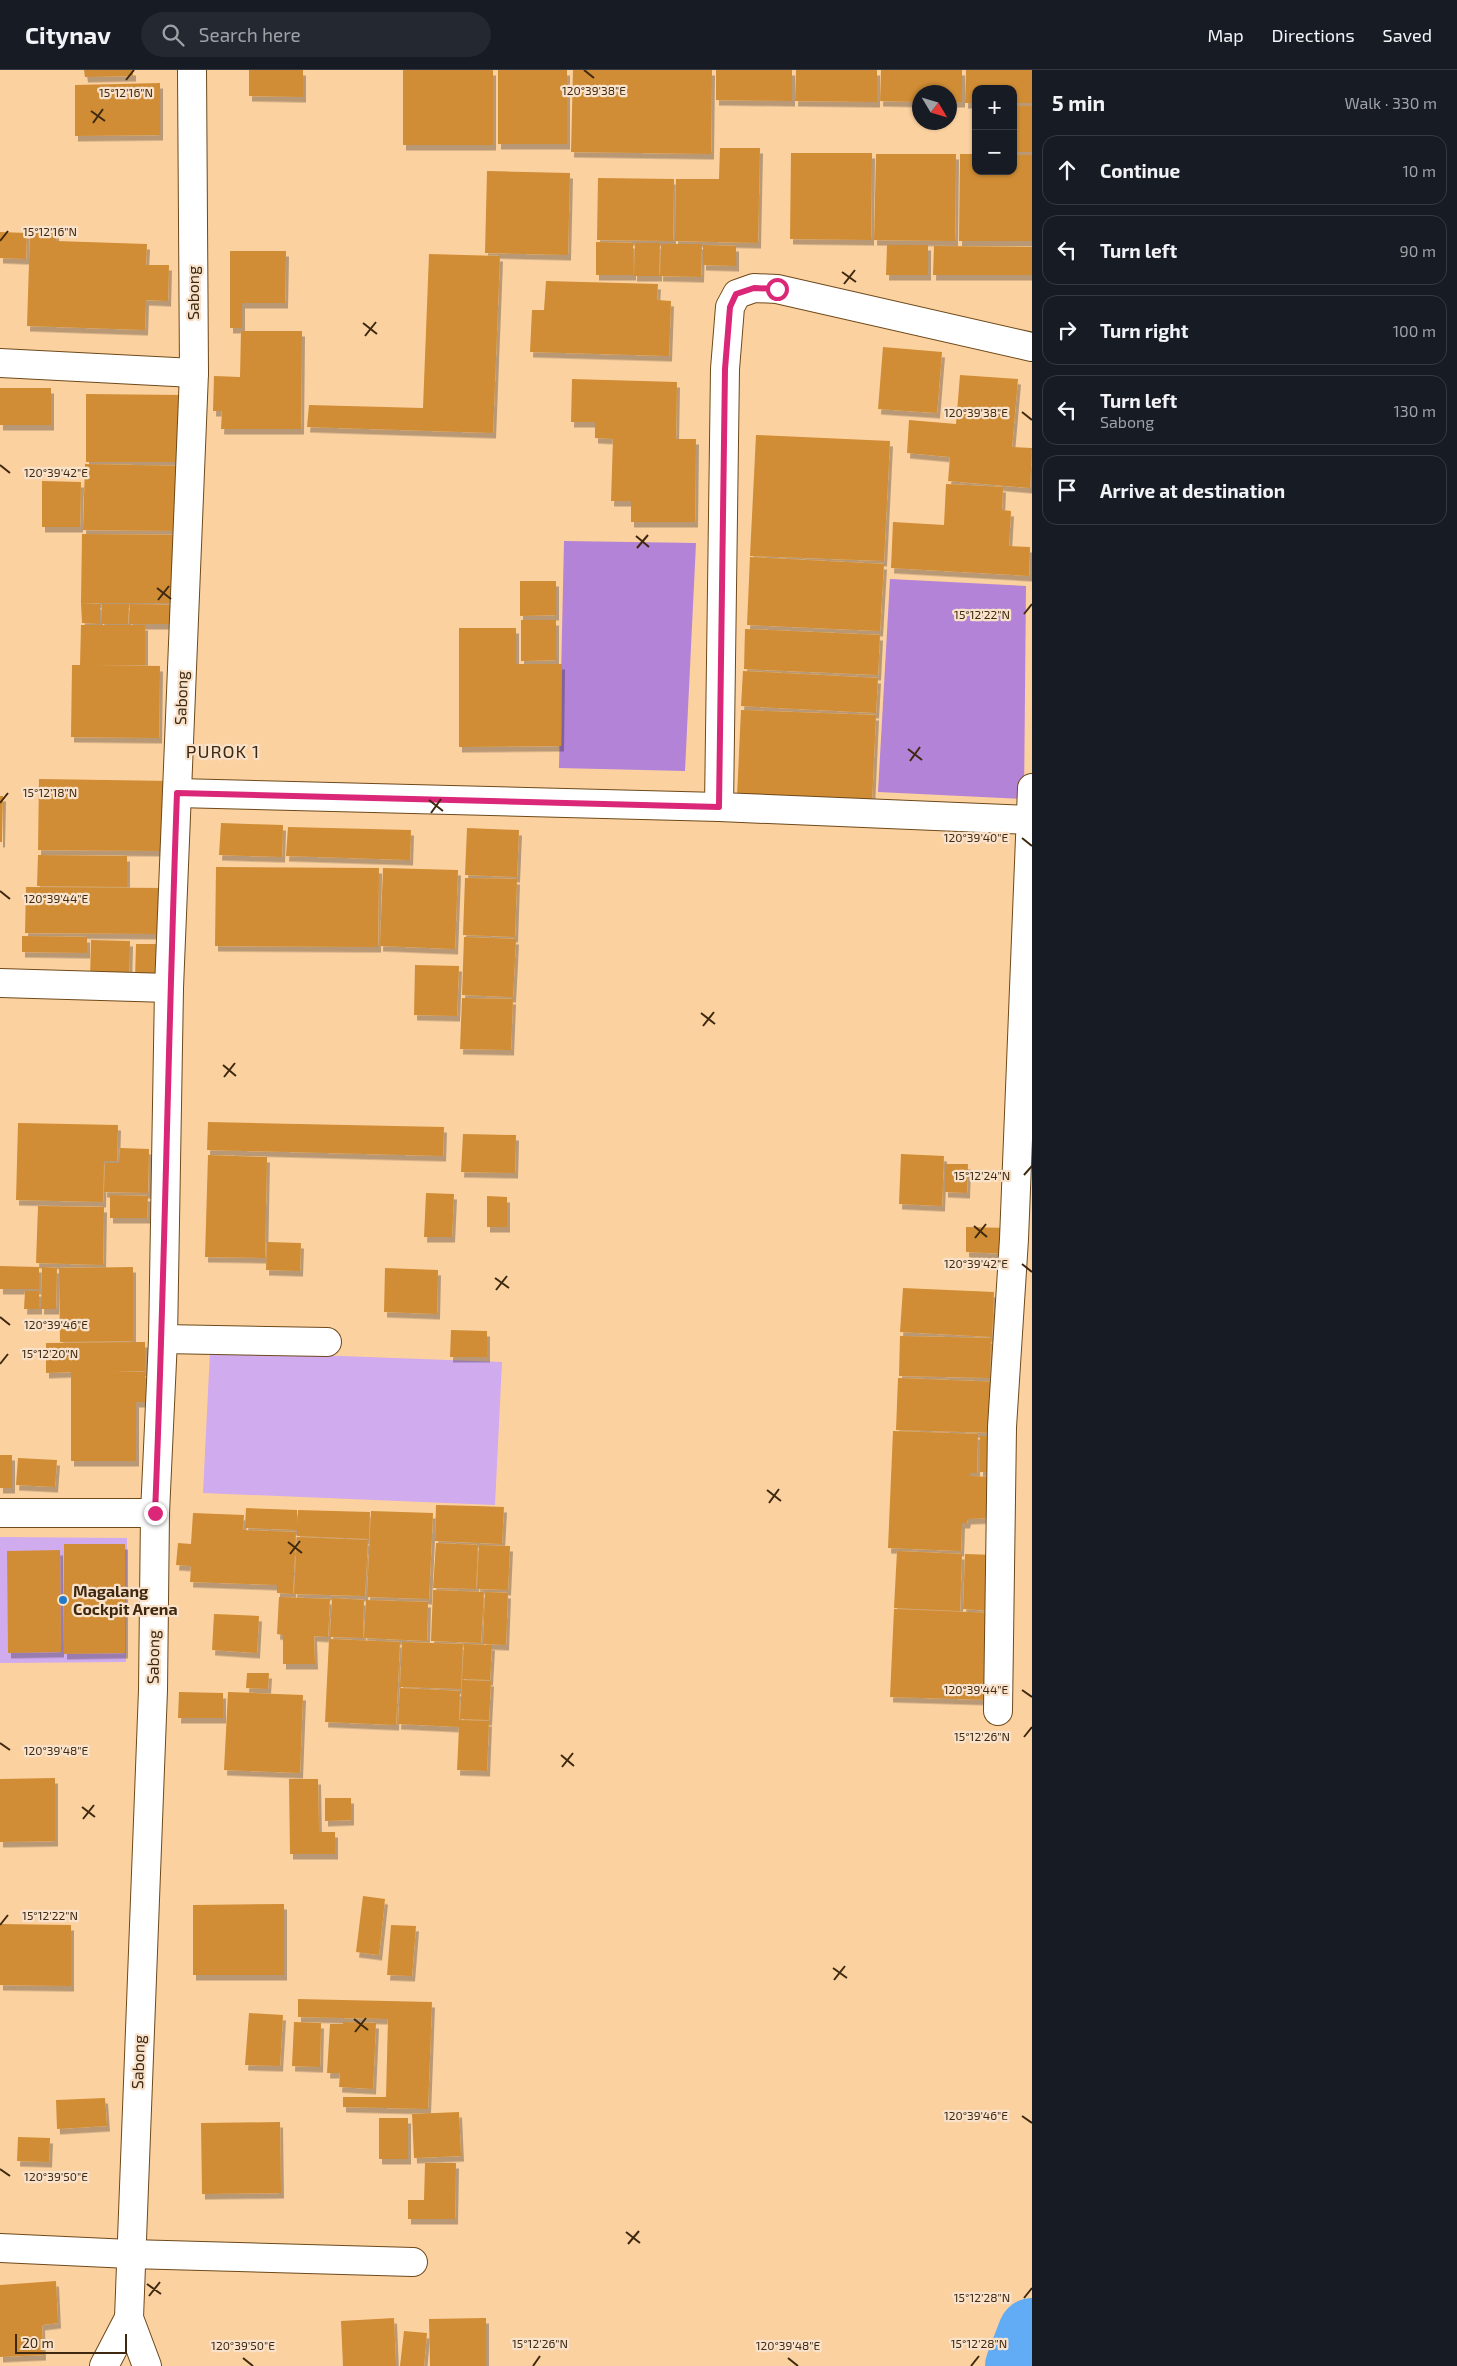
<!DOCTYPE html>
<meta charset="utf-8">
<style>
:root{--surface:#171b24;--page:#242831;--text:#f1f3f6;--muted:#9ea1a6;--line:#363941}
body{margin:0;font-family:"Exo 2",sans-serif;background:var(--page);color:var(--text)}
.controls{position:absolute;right:15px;top:15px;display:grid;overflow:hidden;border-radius:10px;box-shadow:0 1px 4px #0004}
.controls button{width:45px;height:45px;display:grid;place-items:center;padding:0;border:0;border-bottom:1px solid var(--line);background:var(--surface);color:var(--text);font:25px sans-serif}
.compass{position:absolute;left:912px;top:15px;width:45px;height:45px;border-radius:50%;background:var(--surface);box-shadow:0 1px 4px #0004;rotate:128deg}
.scale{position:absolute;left:15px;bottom:12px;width:112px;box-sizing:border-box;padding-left:5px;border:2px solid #3e2910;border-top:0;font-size:14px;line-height:18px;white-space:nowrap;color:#3e2910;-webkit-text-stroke:4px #f9e2cb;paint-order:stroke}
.stop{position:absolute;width:15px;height:15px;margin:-11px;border:4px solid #db2777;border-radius:50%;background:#fff}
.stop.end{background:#db2777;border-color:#fff;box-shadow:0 1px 5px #0008}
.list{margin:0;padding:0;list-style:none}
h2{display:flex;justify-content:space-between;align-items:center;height:65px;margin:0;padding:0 20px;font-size:21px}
h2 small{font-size:16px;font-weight:400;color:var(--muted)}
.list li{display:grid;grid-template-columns:32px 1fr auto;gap:15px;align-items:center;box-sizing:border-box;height:70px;margin:0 10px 10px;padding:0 10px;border:1px solid var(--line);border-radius:15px}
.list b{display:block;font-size:19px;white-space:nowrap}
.list p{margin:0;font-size:16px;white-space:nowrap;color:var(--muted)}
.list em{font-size:16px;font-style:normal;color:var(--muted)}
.icon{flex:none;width:28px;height:28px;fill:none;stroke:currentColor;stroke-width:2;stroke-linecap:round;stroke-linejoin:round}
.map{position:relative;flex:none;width:1032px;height:2296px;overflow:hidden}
header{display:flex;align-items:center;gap:30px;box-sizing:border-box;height:70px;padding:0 25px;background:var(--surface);border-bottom:1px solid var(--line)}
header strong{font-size:24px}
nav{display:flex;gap:28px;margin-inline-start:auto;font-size:18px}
.search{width:350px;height:45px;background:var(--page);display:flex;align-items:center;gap:12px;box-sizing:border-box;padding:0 18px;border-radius:28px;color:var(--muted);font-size:19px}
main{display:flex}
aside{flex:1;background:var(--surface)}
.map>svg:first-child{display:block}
</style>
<header>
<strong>Citynav</strong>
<div class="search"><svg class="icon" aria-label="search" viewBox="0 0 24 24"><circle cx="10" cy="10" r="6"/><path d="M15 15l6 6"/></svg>Search here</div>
<nav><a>Map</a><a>Directions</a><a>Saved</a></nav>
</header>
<main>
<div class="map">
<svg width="1032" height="2296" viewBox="0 0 1032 2296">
<defs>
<filter id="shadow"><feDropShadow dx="3" dy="5.5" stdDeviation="0" flood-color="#0004"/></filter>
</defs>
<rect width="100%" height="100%" fill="#fcd1a0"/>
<g fill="#d0abee">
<path d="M210,1281L502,1292L495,1435L203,1423Z"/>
<path d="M0,1467L127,1468L126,1592L0,1593Z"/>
</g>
<g fill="#b283d7">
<path d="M564,471L696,473L685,701L559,698Z"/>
<path d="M890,509L1026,516L1024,729L878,722Z"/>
</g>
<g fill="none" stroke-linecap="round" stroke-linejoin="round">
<path stroke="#62acf5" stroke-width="68" d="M1019,2296L1032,2262"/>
</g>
<g fill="#d08d35" filter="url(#shadow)">
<path d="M84,0H133V6L85,7Z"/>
<path d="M249,0H303V27L249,26Z"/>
<rect x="403" y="0" width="90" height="75"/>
<rect x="498" y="0" width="69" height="74"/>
<path d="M573,0H712L711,84L571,82Z"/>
<path d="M716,0H792V31L716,30Z"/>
<path d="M796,0H877V32L795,31Z"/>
<path d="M881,0H962V32H949V22H919V32L880,31Z"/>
<path d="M966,0H1032V33H1013V19H976V33H965Z"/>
<path d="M160,13V65L75,66V15Z"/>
<rect x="1013" y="36" width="19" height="46"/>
<path d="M720,78H760L758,173L675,171L676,109H719Z"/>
<path d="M791,83H872L871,170L790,169Z"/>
<path d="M876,84H956L955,171L874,170Z"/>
<path d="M960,84H976V101H1013V85H1032V171H959Z"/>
<path d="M487,101L570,103L568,185L485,183Z"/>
<path d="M598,108L674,109L673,171L597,170Z"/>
<path d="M0,162L27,163L26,189L0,188Z"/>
<path d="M30,162L56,163V171L147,174L146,195H169L168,231L146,230L145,260L27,256Z"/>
<path d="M596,172L633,173V205H596Z"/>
<path d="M635,173H660L659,206H634Z"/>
<path d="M661,174H702L701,207L660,206Z"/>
<path d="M703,175L736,176V196L703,195Z"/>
<path d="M887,175H928V205H886Z"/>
<path d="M934,176L1032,177V205H933Z"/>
<path d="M230,181H286L285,233H242V258H230Z"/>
<path d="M429,184L500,186L493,363L307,357L309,335L423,338Z"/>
<path d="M546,211L658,214L657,230L671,231L669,286L530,282L532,240H544Z"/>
<path d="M241,261H302L301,359H221L222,341H213L214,306L240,307Z"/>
<path d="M883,277L942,282L937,343L878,339Z"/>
<path d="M960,305L1018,309L1012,377L1032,378L1030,418L948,411L950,387L907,383L909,350L956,354Z"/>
<path d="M572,309L677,312L676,369H696L695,452H631V431H611L613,369L595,368V352H571Z"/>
<rect x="0" y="318" width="51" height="37"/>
<path d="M86,324L183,325V392H86Z"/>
<path d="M756,365L890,371L884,491L750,486Z"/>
<path d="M85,394L183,396L181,461L83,460Z"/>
<path d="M42,411L81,412L80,457H42Z"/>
<path d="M946,414L1003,417L1002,440L1011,441L1009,476L1030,477L1029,506L891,498L893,452L944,455Z"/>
<path d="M82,464L181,465L179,533H81Z"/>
<path d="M750,487L884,494L880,561L747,555Z"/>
<path d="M520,511H556V545L520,546Z"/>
<path d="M81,533L100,534V554L82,553Z"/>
<path d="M102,534H129L128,554H101Z"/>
<path d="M130,534L180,535V554H129Z"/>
<path d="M521,550H556V590L521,591Z"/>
<path d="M81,555H145V595H94L160,596L159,668L71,667L72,595H80Z"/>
<path d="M459,558H516V594H562L561,676L459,677Z"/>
<path d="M745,559L880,565L878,605L744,599Z"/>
<path d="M743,601L878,608L876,643L741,636Z"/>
<path d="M741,640L876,645L872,732L737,726Z"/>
<path d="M39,709L173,711L172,781L38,780Z"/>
<path d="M0,726H3L2,772H0Z"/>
<path d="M221,753L283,755L282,787L219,785Z"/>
<path d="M288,757L411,760L410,790L286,786Z"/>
<path d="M467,758L519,760L517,807L465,805Z"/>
<path d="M38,785L127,786V817L37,816Z"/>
<path d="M216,797L379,798L378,877L215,876Z"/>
<path d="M383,798L458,800L455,879L380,876Z"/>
<path d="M465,808L517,809L515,867L463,865Z"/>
<path d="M26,817L164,818L163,864L25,863Z"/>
<path d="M22,866L87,867V883L22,882Z"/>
<path d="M464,867L516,869L513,927L462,925Z"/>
<path d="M91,870L130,871L129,910H90Z"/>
<path d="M136,874H162L161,911L135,910Z"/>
<path d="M415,895L459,896L457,946L414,945Z"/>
<path d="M462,928L513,929L511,980L460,979Z"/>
<path d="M208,1052L444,1057L443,1086L207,1080Z"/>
<path d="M18,1053L118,1055L117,1091H104L103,1132L16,1130Z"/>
<path d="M463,1064L516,1065L515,1103L461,1102Z"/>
<path d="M120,1078L149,1079L148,1123L104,1122L105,1093H119Z"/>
<path d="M901,1084L944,1086L942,1136L899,1134Z"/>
<path d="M208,1085L267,1087L265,1188L205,1187Z"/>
<path d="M945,1094H968L967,1123L945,1122Z"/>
<path d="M426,1123L454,1124L452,1167H424Z"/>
<path d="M110,1125L148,1126L147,1148H110Z"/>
<path d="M487,1126L507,1127V1157H487Z"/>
<path d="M38,1136L104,1137L103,1195L36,1193Z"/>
<path d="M966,1157L1010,1158L1009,1184L966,1182Z"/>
<path d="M267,1172L301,1173L300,1201L266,1200Z"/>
<path d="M0,1196L39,1197V1219H0Z"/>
<path d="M42,1197L57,1198L56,1239H41Z"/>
<path d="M133,1197V1271L60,1272L59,1198Z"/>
<path d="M385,1198L438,1200L437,1244L384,1242Z"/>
<path d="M903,1218L994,1222L992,1267L900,1262Z"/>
<path d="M25,1221H39V1239H24Z"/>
<path d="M451,1260L487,1261V1287H450Z"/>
<path d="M900,1266L991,1268L990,1308L899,1306Z"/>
<path d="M145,1272V1301L113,1302H145V1332H136V1391H71V1302L46,1303V1273Z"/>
<path d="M898,1308L1000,1312L998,1363L896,1360Z"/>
<path d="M893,1361L978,1364L977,1403H970V1406L992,1407V1448L968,1449L967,1453H962L961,1481L888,1478Z"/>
<rect x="980" y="1366" width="16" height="36"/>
<rect x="0" y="1385" width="12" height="33"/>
<path d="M18,1388L57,1390L55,1417L16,1415Z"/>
<path d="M436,1435L476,1436V1453V1436L504,1437L502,1474L435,1471Z"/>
<path d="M246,1438L297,1440V1454L298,1440L370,1442L369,1469L297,1466V1460L245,1458Z"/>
<path d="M371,1441L433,1443L429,1529L367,1527Z"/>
<path d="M193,1443L244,1445L243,1460L296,1462L293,1524L277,1523V1515L190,1512L191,1496L176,1495L178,1473L191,1474Z"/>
<path d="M297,1467L368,1470L365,1526L294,1524Z"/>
<path d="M436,1473L478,1475L476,1519L433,1518Z"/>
<path d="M64,1474H125V1583L64,1584Z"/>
<path d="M479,1475L510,1476L508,1520L477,1519Z"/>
<path d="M60,1480L61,1582L8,1583L7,1481Z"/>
<path d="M897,1481L962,1484L960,1541L894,1538Z"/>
<path d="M965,1484L995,1485L993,1541L963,1539Z"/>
<path d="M433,1520L484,1522L481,1573L431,1571Z"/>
<path d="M485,1522L508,1523L506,1575L483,1574Z"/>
<path d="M279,1527L330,1529L328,1567L314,1566L315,1594H283V1565L277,1564Z"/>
<path d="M332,1528L364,1530L363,1568L330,1567Z"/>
<path d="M366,1530L428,1532L427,1571L364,1568Z"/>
<path d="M894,1539L993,1543L990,1630L890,1627Z"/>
<path d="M214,1544L259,1546L257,1583L212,1580Z"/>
<path d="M329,1569L400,1572L396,1655L325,1652Z"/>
<path d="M402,1572L463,1574L461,1619L400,1617Z"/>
<path d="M464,1574L492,1575L490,1610L462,1609Z"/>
<path d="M247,1603H269L268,1619L246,1618Z"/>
<path d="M462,1610L491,1611L489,1650L460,1649Z"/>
<path d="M400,1618L460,1621L459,1650L489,1651L487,1701L457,1700L459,1657L398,1654Z"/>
<path d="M179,1622L223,1623V1648H178Z"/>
<path d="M228,1622L303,1625L300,1703L224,1700Z"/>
<path d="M55,1708V1771L0,1772V1709Z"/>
<path d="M289,1709H318L319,1762H335V1784H290Z"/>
<path d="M325,1728H351V1750L325,1751Z"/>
<path d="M363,1826L385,1829L379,1885L356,1882Z"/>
<path d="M284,1834V1905H193V1835Z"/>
<path d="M0,1854L71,1855V1916L0,1915Z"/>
<path d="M391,1855L416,1856L412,1906L387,1905Z"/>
<path d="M298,1929L432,1932L428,2039L343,2037V2027H386L388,1949L298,1947Z"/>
<path d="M249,1943L283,1945L280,1996L245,1995Z"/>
<path d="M294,1952L321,1953L320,1997L292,1996Z"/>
<path d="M343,1952L376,1953L373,2019L339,2017L340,2003H327L330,1954H343Z"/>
<path d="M105,2028L107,2056L57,2059L56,2030Z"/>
<path d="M459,2042L461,2086L414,2088L412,2044Z"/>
<rect x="379" y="2048" width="29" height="41"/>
<path d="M280,2052L281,2123L202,2124L201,2053Z"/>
<path d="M18,2067L50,2068L49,2092L17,2091Z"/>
<path d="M425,2093H456L455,2149H408V2130H424Z"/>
<path d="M56,2211L58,2253L42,2255L43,2285L0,2287V2215Z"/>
<path d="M394,2248L396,2296H343L341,2251Z"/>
<path d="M486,2248V2296H430L429,2249Z"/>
<path d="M404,2261L427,2263L424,2296H400Z"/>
</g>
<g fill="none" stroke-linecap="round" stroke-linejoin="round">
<g stroke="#6e491a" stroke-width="30">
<g id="minor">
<path d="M0,293L194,303"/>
<path d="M177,723L719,737L1032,750"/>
<path d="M719,737L725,299L730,237L737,224L754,218L777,219L1032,277"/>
<path d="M0,913L169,918"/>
<path d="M163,1269L327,1272"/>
<path d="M0,1443H155"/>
<path d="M998,1641L1002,1357L1014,1169L1032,718"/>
<path d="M0,2178L130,2184L413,2192"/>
<path d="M104,2296L129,2248"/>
<path d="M147,2296L129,2248L153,1620L155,1443L163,1269L169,918L194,303L192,0"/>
</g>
</g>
<use href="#minor" stroke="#fff" stroke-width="28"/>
</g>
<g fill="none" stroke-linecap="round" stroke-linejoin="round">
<path stroke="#db2777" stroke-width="6" d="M155,1443C165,1203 168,963 177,723L719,737L725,299L730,237L736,224L754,218L777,219"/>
</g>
<path fill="none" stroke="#3e2910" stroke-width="2" d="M584,0L594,8M126,10L134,0M91,41L105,51M93,53L103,39M0,171L8,161M842,202L856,212M844,214L855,200M363,253L377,264M365,266L376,252M1022,342L1032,350M0,395L10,403M636,466L649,477M637,478L648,465M157,518L171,529M158,530L169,516M1024,544L1032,534M908,679L922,690M910,691L920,677M429,730L443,741M0,733L8,723M431,743L441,729M1022,768L1032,776M0,821L10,829M701,943L715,954M703,956L714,942M223,995L236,1006M224,1007L235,993M1024,1105L1032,1096M974,1156L987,1167M975,1168L986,1154M1022,1194L1032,1202M495,1208L509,1218M496,1220L507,1206M0,1247L10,1255M0,1294L8,1284M767,1420L781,1431M769,1433L779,1419M288,1472L302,1483M290,1484L300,1471M1022,1620L1032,1627M1024,1667L1032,1657M0,1673L10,1680M561,1685L574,1696M562,1697L573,1683M82,1737L95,1747M83,1749L94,1735M0,1855L8,1845M833,1898L847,1908M834,1910L845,1896M354,1949L368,1960M355,1962L366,1948M1022,2046L1032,2053M0,2099L10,2106M626,2162L640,2173M628,2174L639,2161M147,2214L161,2224M149,2226L160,2212M1024,2228L1032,2218M243,2288L253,2296M788,2288L798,2296M533,2296L540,2286M971,2296L979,2286"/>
<circle fill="#207bc8" stroke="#f9e2cb" stroke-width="2" cx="63" cy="1530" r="5"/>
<g text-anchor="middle" stroke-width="4.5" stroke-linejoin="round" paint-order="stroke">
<g font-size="16" fill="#3e2910" stroke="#f9e2cb">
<text transform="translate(193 223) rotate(-90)" y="6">Sabong</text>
<text transform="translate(181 628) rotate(-88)" y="6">Sabong</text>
<text transform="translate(153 1587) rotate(-89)" y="6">Sabong</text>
<text transform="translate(138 1992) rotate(-88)" y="6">Sabong</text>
</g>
<g font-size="16" font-weight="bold" fill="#3e2910" stroke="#f9e2cb" text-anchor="start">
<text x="73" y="1527">Magalang<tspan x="73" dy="18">Cockpit Arena</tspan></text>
</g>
<g font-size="18" letter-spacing="1" fill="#3e2910" stroke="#f9e2cb">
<text x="223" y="688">PUROK 1</text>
</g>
</g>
<g font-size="12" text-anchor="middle" fill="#3e2910" stroke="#f9e2cb" stroke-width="4.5" stroke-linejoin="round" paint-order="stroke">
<text x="594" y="25">120°39'38"E</text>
<text x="126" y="27">15°12'16"N</text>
<text x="50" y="166">15°12'16"N</text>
<text x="976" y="347">120°39'38"E</text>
<text x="56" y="407">120°39'42"E</text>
<text x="982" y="549">15°12'22"N</text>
<text x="50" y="727">15°12'18"N</text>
<text x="976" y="772">120°39'40"E</text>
<text x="56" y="833">120°39'44"E</text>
<text x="982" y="1110">15°12'24"N</text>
<text x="976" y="1198">120°39'42"E</text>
<text x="56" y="1259">120°39'46"E</text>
<text x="50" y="1288">15°12'20"N</text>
<text x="976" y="1624">120°39'44"E</text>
<text x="982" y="1671">15°12'26"N</text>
<text x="56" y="1685">120°39'48"E</text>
<text x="50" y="1850">15°12'22"N</text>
<text x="976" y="2050">120°39'46"E</text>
<text x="56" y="2111">120°39'50"E</text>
<text x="982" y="2232">15°12'28"N</text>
<text x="540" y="2278">15°12'26"N</text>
<text x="979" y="2278">15°12'28"N</text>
<text x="243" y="2280">120°39'50"E</text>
<text x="788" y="2280">120°39'48"E</text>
</g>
</svg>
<div class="controls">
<button>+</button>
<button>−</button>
</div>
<svg class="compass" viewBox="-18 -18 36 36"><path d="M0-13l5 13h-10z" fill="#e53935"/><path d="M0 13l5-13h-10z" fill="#9ea1a6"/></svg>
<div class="scale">20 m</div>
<div class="stop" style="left:777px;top:219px"></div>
<div class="stop end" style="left:155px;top:1443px"></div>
</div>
<aside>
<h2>5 min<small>Walk · 330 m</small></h2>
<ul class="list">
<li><svg class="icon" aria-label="ahead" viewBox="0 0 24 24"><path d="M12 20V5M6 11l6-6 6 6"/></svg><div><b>Continue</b></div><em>10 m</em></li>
<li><svg class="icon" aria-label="left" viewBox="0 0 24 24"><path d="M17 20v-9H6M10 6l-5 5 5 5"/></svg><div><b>Turn left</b></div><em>90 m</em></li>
<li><svg class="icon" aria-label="right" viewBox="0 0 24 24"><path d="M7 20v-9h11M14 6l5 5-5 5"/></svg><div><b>Turn right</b></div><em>100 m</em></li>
<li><svg class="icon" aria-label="left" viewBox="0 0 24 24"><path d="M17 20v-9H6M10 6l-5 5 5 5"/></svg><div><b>Turn left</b><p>Sabong</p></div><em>130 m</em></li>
<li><svg class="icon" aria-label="arrive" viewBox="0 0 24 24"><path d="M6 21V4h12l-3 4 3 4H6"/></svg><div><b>Arrive at destination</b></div></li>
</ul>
</aside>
</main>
